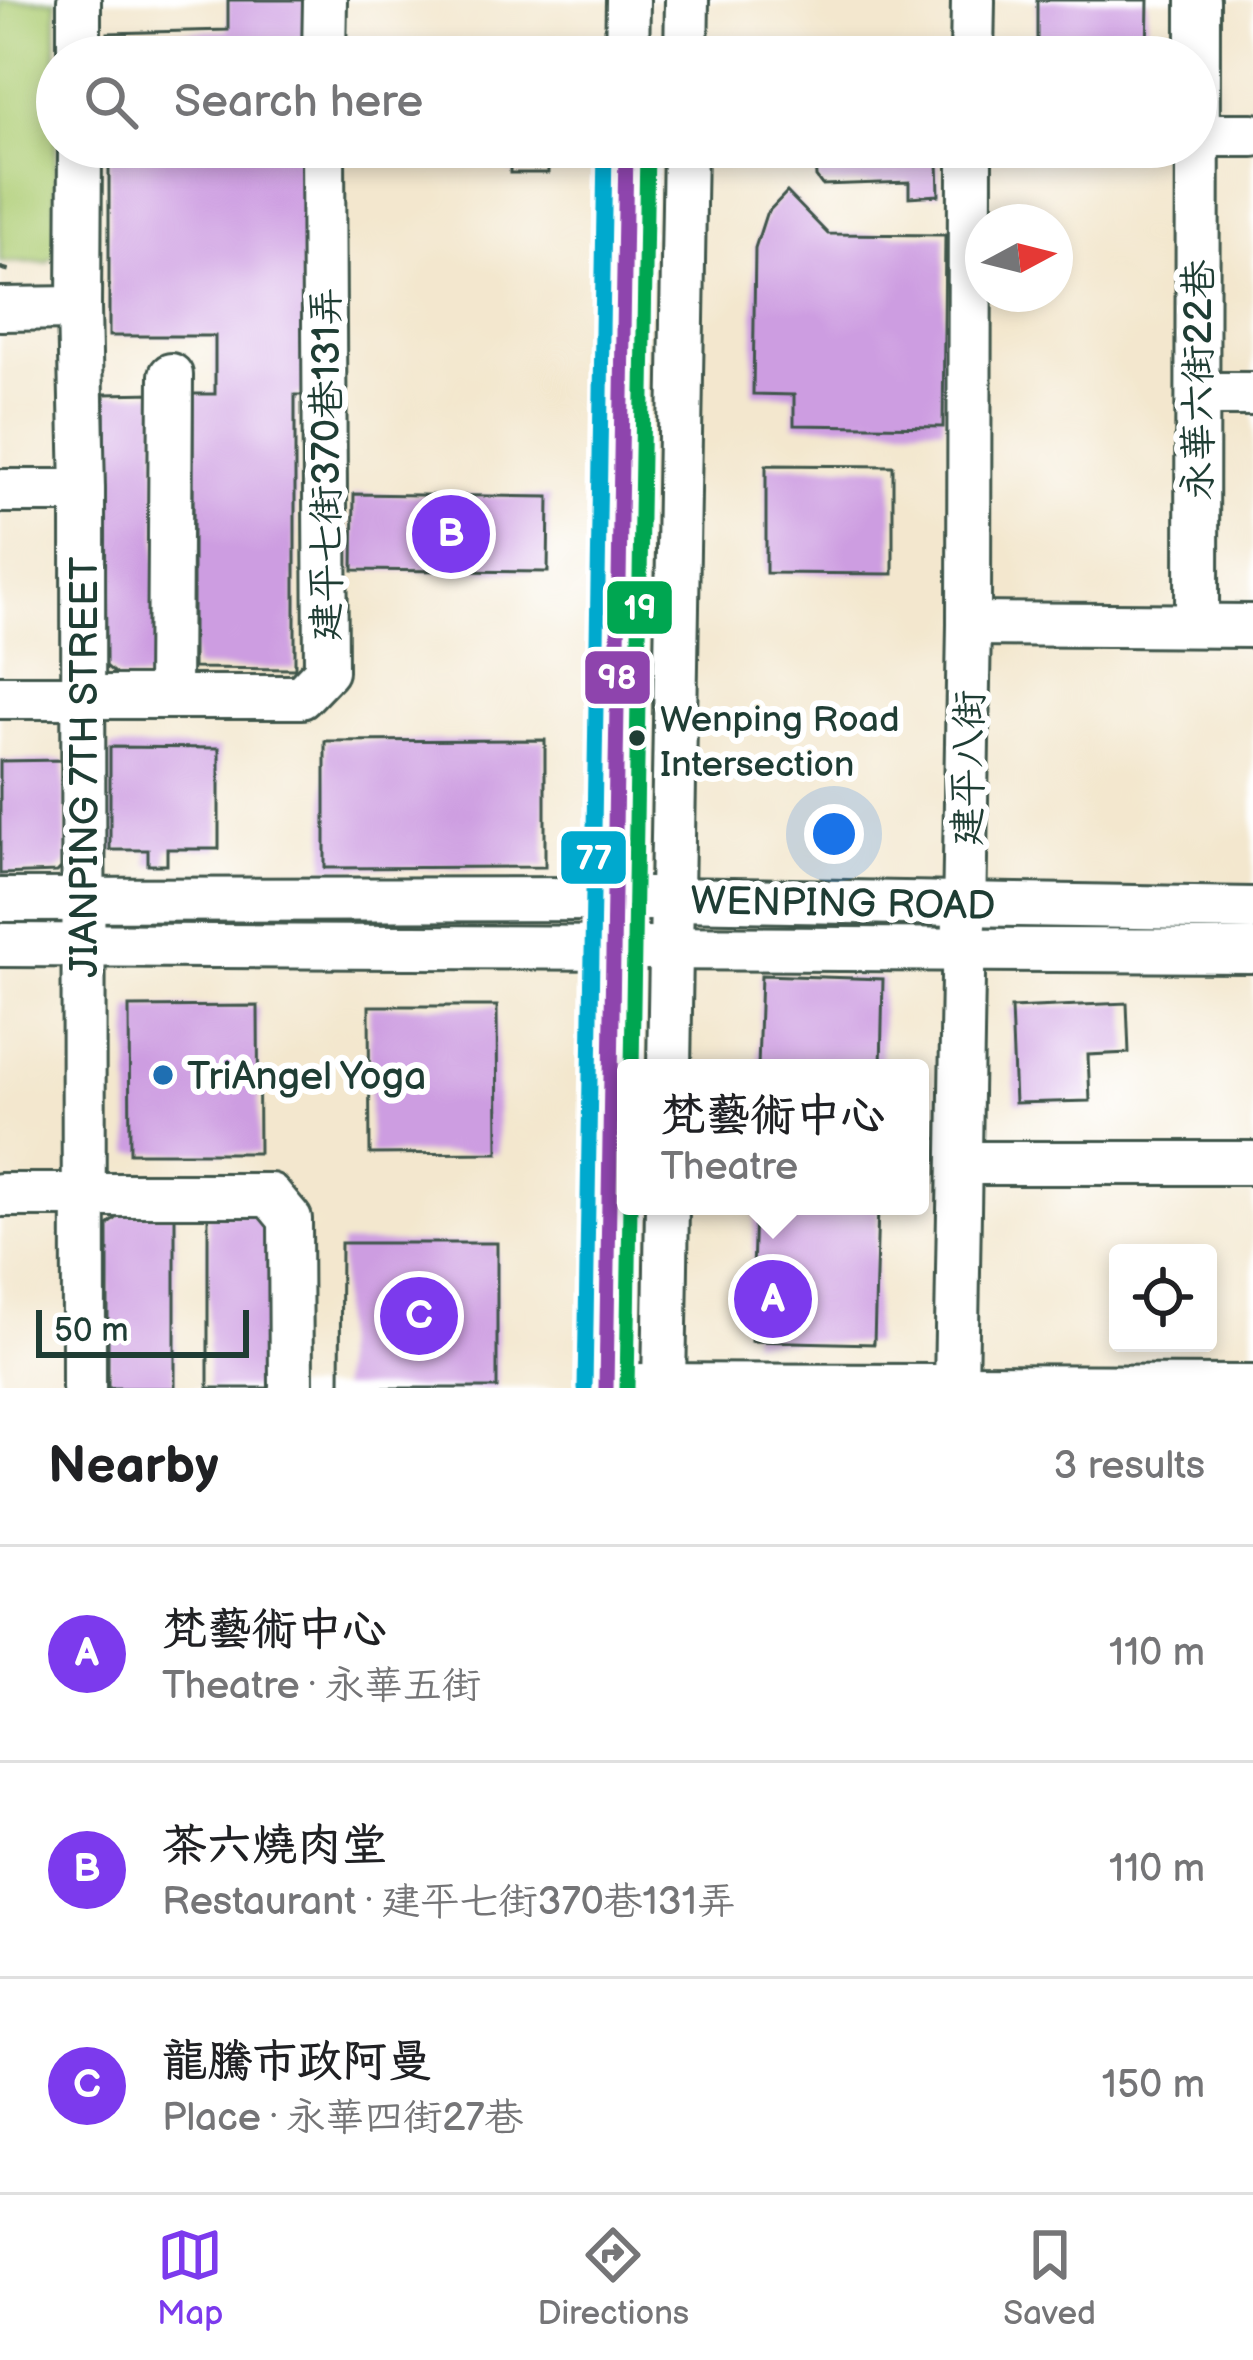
<!DOCTYPE html>
<meta charset="utf-8">
<style>
:root{--surface:#fff;--page:#f6f6f6;--text:#202124;--muted:#757577;--line:#e0e0e0;--accent:#7c3aed}
body{margin:0;font-family:"Balsamiq Sans","LXGW WenKai TC",sans-serif;background:var(--page);color:var(--text)}
.controls{position:absolute;right:36px;bottom:36px;display:grid;overflow:hidden;border-radius:12px;box-shadow:0 6px 18px #0003}
.controls button{width:108px;height:108px;display:grid;place-items:center;padding:0;border:0;border-bottom:3px solid var(--line);background:var(--surface);color:var(--text);font:60px sans-serif}
.compass{position:absolute;left:965px;top:204px;width:108px;height:108px;border-radius:50%;background:var(--surface);box-shadow:0 6px 18px #0003;rotate:83deg}
.scale{position:absolute;left:36px;bottom:30px;width:213px;box-sizing:border-box;padding-left:12px;border:6px solid #1f3d34;border-top:0;font-size:33px;line-height:42px;white-space:nowrap;color:#1f3d34;-webkit-text-stroke:9px #fff;paint-order:stroke}
.you{position:absolute;left:834px;top:834px;width:42px;height:42px;margin:-30px;border:9px solid #fff;border-radius:50%;background:#1a73e8;box-shadow:0 0 0 18px #1a73e833}
.badge{display:grid;place-items:center;width:78px;height:78px;border-radius:50%;background:var(--accent);color:#fff;font-size:39px;font-weight:700}
.pin{position:absolute;translate:-50% -50%;border:6px solid #fff;box-shadow:0 3px 12px #0006}
.popup{position:absolute;left:617px;top:1059px;width:312px;height:156px;box-sizing:border-box;display:grid;place-content:center;border-radius:12px;background:var(--surface);filter:drop-shadow(0 3px 9px #0005);font-size:39px;white-space:nowrap;color:var(--muted)}
.popup b{font-size:45px;color:var(--text)}
.popup::after{content:'';position:absolute;left:50%;top:100%;margin-left:-24px;border:24px solid transparent;border-top-color:var(--surface)}
.list{margin:0;padding:0;list-style:none}
h2{display:flex;justify-content:space-between;align-items:center;height:156px;margin:0;padding:0 48px;font-size:51px}
h2 small{font-size:39px;font-weight:400;color:var(--muted)}
.list li{display:grid;grid-template-columns:78px 1fr auto;gap:36px;align-items:center;box-sizing:border-box;height:216px;padding:0 48px;border-top:3px solid var(--line)}
.list b{display:block;font-size:45px;white-space:nowrap}
.list p{margin:0;font-size:39px;white-space:nowrap;color:var(--muted)}
.list em{font-size:39px;font-style:normal;color:var(--muted)}
.icon{flex:none;width:66px;height:66px;fill:none;stroke:currentColor;stroke-width:2;stroke-linecap:round;stroke-linejoin:round}
.map{position:relative;flex:none;width:1253px;height:1388px;overflow:hidden}
.search{position:absolute;background:var(--surface);box-shadow:0 6px 18px #0003;left:36px;right:36px;top:36px;height:132px;display:flex;align-items:center;gap:30px;box-sizing:border-box;padding:0 42px;border-radius:66px;color:var(--muted);font-size:45px}
.sheet{height:804px;background:var(--surface)}
nav{display:flex;justify-content:space-around;align-items:center;box-sizing:border-box;height:168px;border-top:3px solid var(--line);background:var(--surface);font-size:33px;color:var(--muted)}
nav a{display:grid;justify-items:center;gap:6px}
nav .on{color:var(--accent)}
.map>svg:first-child{display:block}
</style>
<div class="map">
<svg width="1253" height="1388" viewBox="0 0 1253 1388">
<rect width="100%" height="100%" fill="#fff"/>
<filter id="ink" filterUnits="userSpaceOnUse"><feTurbulence type="fractalNoise" baseFrequency=".00833" numOctaves="2"/><feDisplacementMap in="SourceGraphic" scale="24" xChannelSelector="R" yChannelSelector="G"/><feConvolveMatrix kernelMatrix="1 2 1 2 8 2 1 2 1" color-interpolation-filters="sRGB"/></filter>
<filter id="wash" filterUnits="userSpaceOnUse"><feTurbulence type="fractalNoise" baseFrequency=".004" numOctaves="4" result="noise"/><feDisplacementMap in="SourceGraphic" scale="48" xChannelSelector="R" yChannelSelector="G"/><feGaussianBlur stdDeviation="2.7" result="paint"/><feColorMatrix in="noise" values="0 0 0 0 0 0 0 0 0 0 0 0 0 0 0 0 0 1.4 0 .05"/><feComposite in="paint" operator="in"/></filter>
<g filter="url(#wash)">
<rect width="100%" height="100%" fill="#f3e7ce"/>
<path fill="#aecd74" stroke="#668554" stroke-width="3" d="M0,0H56V254L47,262H0Z"/>
<g id="blocks">
<g fill="#cd9de1">
<path d="M228,0H311L307,57H108V33L228,30Z"/>
<path d="M1037,0H1148L1147,57H1037Z"/>
<path d="M109,147H312L311,395H295V669L193,668V394H215V336H109Z"/>
<rect x="510" y="147" width="38" height="26"/>
<path d="M910,152L911,163L938,161L939,195L909,197V182L822,185L816,177L815,157Z"/>
<path d="M787,192L828,234L945,235L943,427L794,425V395L753,394L755,248L766,214Z"/>
<path d="M156,393L158,679H121L106,666L104,394Z"/>
<path d="M766,465L893,466V574L766,573Z"/>
<path d="M354,494L549,497L548,572L353,570Z"/>
<path d="M545,740V867L325,868V741Z"/>
<path d="M110,747L219,748V849H167V865H148V850H110Z"/>
<path d="M64,760L67,862L57,872L0,874V761Z"/>
<path d="M761,975L883,979L881,1068H758Z"/>
<path d="M1127,1003L1129,1053L1088,1055L1090,1101L1015,1103L1011,1008Z"/>
<path d="M258,1006L259,1153H130L129,1007Z"/>
<path d="M369,1006H497L498,1153L370,1154Z"/>
<path d="M755,1206H878L874,1344L751,1341Z"/>
<path d="M124,1212L175,1214V1388H108V1225Z"/>
<path d="M208,1212L262,1213L274,1227L275,1388H208Z"/>
<path d="M341,1243H497V1388H340Z"/>
</g>
</g>
</g>
<g filter="url(#ink)">
<use href="#blocks" fill-opacity="0" stroke="#3f564b" stroke-width="3"/>
<g fill="none" stroke-linecap="round" stroke-linejoin="round">
<g stroke="#3f564b" stroke-width="48">
<g id="minor">
<path d="M79,0V57"/>
<path d="M324,57L325,0"/>
<path d="M627,57L628,0"/>
<path d="M686,57L687,0"/>
<path d="M972,57L973,0"/>
<path d="M1196,135H1253"/>
<path d="M80,147L79,308L83,491L84,1388"/>
<path d="M0,309L79,308"/>
<path d="M1198,394H1253"/>
<path d="M0,491H83"/>
<path d="M969,624L1253,626"/>
<path d="M1197,625L1198,0"/>
<path d="M0,697H301L326,671L323,147"/>
<path d="M169,697L171,375"/>
<path d="M0,900L672,899L1253,909"/>
<path d="M0,945L1253,951"/>
<path d="M669,1068L685,147"/>
<path d="M960,1163H1253"/>
<path d="M0,1195H270L290,1219L291,1388"/>
<path d="M606,1385L1253,1387"/>
<path d="M606,1388L626,147"/>
<path d="M664,1388L667,1206"/>
<path d="M956,1388L969,624L970,147"/>
</g>
</g>
<g stroke="#3f564b" stroke-width="4.5" stroke-dasharray="9 9" stroke-linecap="butt">
<path d="M49,78V132"/>
<path d="M0,268L15,272"/>
</g>
<use href="#minor" stroke="#fff" stroke-width="42"/>
<g stroke="#fff" stroke-width="24">
<path id="bus-1" d="M606,1388L626,147"/>
</g>
<g stroke="#fff" stroke-width="24">
<g id="bus-2">
<path d="M632,1068L647,147"/>
<path d="M627,1388L630,1206"/>
</g>
</g>
<g stroke="#fff" stroke-width="24">
<path id="bus-3" d="M585,1388L605,147"/>
</g>
<use href="#bus-1" stroke="#8e44ad" stroke-width="15"/>
<use href="#bus-2" stroke="#00a651" stroke-width="15"/>
<use href="#bus-3" stroke="#00a9ce" stroke-width="15"/>
</g>
</g>
<circle fill="#1f3d34" stroke="#fff" stroke-width="4.5" cx="637" cy="738" r="10"/>
<circle fill="#1f6fb2" stroke="#fff" stroke-width="4.5" cx="163" cy="1075" r="12"/>
<g text-anchor="middle" stroke-width="12" stroke-linejoin="round" paint-order="stroke">
<g font-size="36" fill="#1f3d34" stroke="#fff" text-anchor="start">
<text x="660" y="731">Wenping Road<tspan x="660" dy="45">Intersection</tspan></text>
</g>
<g font-size="39" fill="#1f3d34" stroke="#fff">
<text transform="translate(1197 380) rotate(-90)" y="14">永華六街22巷</text>
<text transform="translate(325 464) rotate(-90)" y="14">建平七街370巷131弄</text>
<text transform="translate(83 767) rotate(-90)" y="14">JIANPING 7TH STREET</text>
<text transform="translate(967 768) rotate(-89)" y="14">建平八街</text>
<text transform="translate(843 902) rotate(1)" y="14">WENPING ROAD</text>
</g>
<g font-size="39" fill="#1f3d34" stroke="#fff" text-anchor="start">
<text x="187" y="1089">TriAngel Yoga</text>
</g>
</g>
<g stroke="#fff" stroke-width="4.5">
<rect x="605" y="579" width="69" height="57" rx="12" fill="#00a651"/>
<rect x="583" y="649" width="69" height="57" rx="12" fill="#8e44ad"/>
<rect x="559" y="829" width="69" height="57" rx="12" fill="#00a9ce"/>
</g>
<g font-size="33" text-anchor="middle" font-weight="bold" fill="#fff">
<text x="640" y="619">19</text>
<text x="617" y="689">98</text>
<text x="594" y="869">77</text>
</g>
</svg>
<div class="controls">
<button><svg class="icon" aria-label="locate" viewBox="0 0 24 24"><circle cx="12" cy="12" r="6"/><path d="M12 2v4M12 18v4M2 12h4M18 12h4"/></svg></button>
</div>
<svg class="compass" viewBox="-18 -18 36 36"><path d="M0-13l5 13h-10z" fill="#e53935"/><path d="M0 13l5-13h-10z" fill="#757577"/></svg>
<div class="scale">50 m</div>
<div class="you"></div>
<div class="pin badge" style="left:773px;top:1299px">A</div>
<div class="popup"><b>梵藝術中心</b>Theatre</div>
<div class="pin badge" style="left:451px;top:534px">B</div>
<div class="pin badge" style="left:419px;top:1316px">C</div>
<div class="search"><svg class="icon" aria-label="search" viewBox="0 0 24 24"><circle cx="10" cy="10" r="6"/><path d="M15 15l6 6"/></svg>Search here</div>
</div>
<section class="sheet">
<h2>Nearby<small>3 results</small></h2>
<ul class="list">
<li><span class="badge">A</span><div><b>梵藝術中心</b><p>Theatre · 永華五街</p></div><em>110 m</em></li>
<li><span class="badge">B</span><div><b>茶六燒肉堂</b><p>Restaurant · 建平七街370巷131弄</p></div><em>110 m</em></li>
<li><span class="badge">C</span><div><b>龍騰市政阿曼</b><p>Place · 永華四街27巷</p></div><em>150 m</em></li>
</ul>
</section>
<nav>
<a class="on"><svg class="icon" aria-label="map" viewBox="0 0 24 24"><path d="M3 6l6-2 6 2 6-2v14l-6 2-6-2-6 2zM9 4v14M15 6v14"/></svg>Map</a>
<a><svg class="icon" aria-label="directions" viewBox="0 0 24 24"><path d="M12 3l9 9-9 9-9-9zM9 14v-3h6M13 9l2 2-2 2"/></svg>Directions</a>
<a><svg class="icon" aria-label="saved" viewBox="0 0 24 24"><path d="M7 4h10v16l-5-4-5 4z"/></svg>Saved</a>
</nav>
